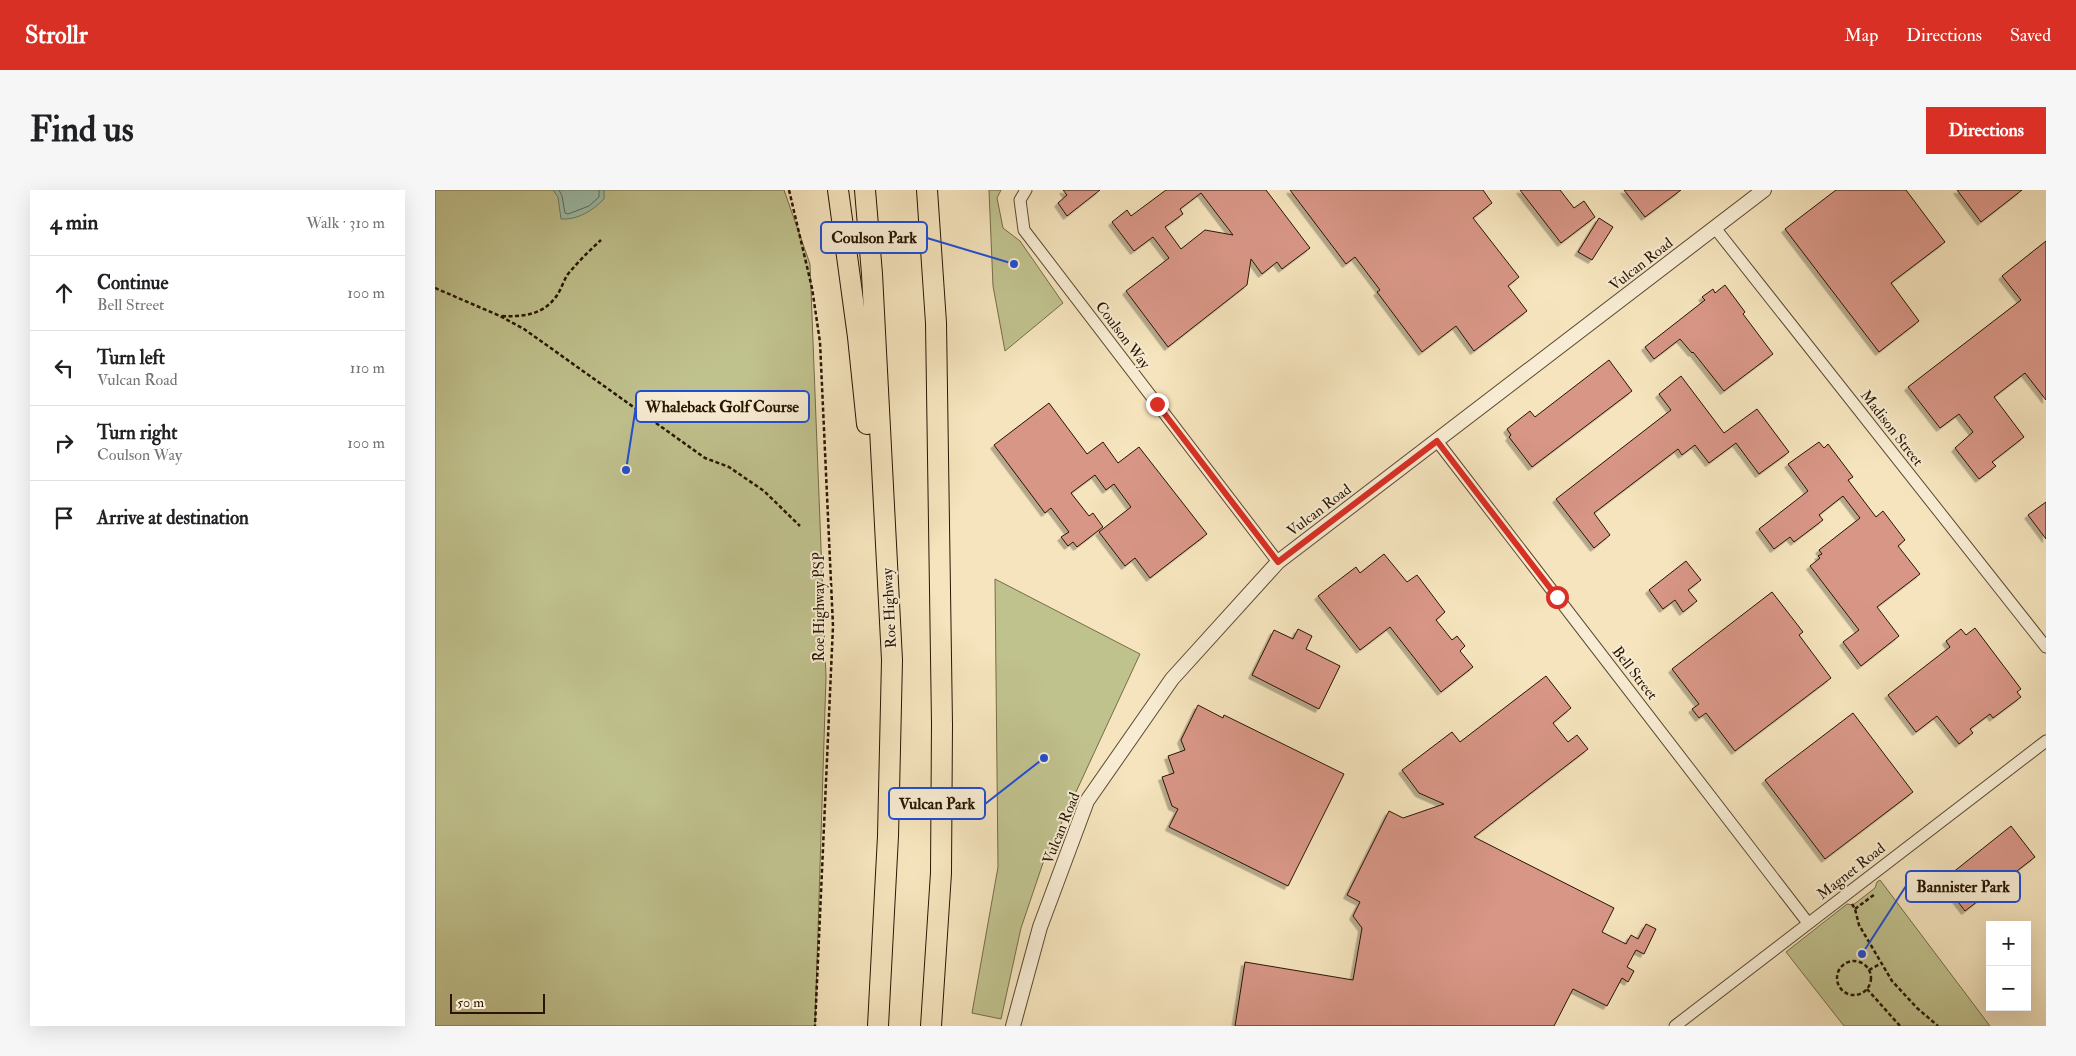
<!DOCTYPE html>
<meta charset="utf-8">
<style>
:root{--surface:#fff;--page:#f6f6f6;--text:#202124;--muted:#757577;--line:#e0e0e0;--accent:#d93025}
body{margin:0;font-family:"IM FELL Double Pica",serif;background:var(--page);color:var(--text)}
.controls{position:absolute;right:15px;bottom:15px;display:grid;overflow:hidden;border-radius:0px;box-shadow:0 5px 20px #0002}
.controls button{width:45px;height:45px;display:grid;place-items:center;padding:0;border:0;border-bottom:1px solid var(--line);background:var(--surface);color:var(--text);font:25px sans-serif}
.scale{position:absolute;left:15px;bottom:12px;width:95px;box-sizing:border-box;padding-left:5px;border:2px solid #281502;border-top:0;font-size:14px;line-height:18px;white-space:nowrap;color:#281502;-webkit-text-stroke:4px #f8edd4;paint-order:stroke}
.stop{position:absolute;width:15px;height:15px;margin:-11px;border:4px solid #d93025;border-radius:50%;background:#fff}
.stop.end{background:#d93025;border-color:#fff;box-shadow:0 1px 5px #0008}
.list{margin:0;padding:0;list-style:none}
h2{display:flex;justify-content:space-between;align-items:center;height:65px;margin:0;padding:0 20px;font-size:21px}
h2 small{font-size:16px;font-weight:400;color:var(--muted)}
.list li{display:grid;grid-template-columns:32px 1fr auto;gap:15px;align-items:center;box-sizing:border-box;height:75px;padding:0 20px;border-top:1px solid var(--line)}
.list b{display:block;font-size:19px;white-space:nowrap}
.list p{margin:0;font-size:16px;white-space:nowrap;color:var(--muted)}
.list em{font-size:16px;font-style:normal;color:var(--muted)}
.icon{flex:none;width:28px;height:28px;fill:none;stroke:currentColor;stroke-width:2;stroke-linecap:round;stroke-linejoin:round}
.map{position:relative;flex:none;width:1611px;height:836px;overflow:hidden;border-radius:0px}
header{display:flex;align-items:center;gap:30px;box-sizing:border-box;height:70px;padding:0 25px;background:var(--accent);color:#fff}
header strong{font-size:24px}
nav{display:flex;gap:28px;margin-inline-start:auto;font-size:18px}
.intro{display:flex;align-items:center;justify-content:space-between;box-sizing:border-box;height:120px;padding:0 30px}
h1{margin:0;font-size:35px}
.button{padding:12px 22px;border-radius:0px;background:var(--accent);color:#fff;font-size:18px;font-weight:700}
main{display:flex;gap:30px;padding:0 30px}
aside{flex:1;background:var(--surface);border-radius:0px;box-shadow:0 5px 20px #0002}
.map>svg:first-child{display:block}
</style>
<header>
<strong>Strollr</strong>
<nav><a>Map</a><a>Directions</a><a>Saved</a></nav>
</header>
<div class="intro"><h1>Find us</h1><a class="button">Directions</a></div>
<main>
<aside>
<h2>4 min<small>Walk · 310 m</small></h2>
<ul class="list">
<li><svg class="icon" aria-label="ahead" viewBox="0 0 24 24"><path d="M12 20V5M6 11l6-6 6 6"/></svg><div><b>Continue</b><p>Bell Street</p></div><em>100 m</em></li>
<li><svg class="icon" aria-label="left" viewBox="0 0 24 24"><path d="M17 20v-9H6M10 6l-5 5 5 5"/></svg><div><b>Turn left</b><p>Vulcan Road</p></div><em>110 m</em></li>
<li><svg class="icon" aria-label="right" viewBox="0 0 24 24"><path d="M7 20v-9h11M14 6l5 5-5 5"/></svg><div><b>Turn right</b><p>Coulson Way</p></div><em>100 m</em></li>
<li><svg class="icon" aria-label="arrive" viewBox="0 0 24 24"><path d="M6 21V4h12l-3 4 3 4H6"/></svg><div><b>Arrive at destination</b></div></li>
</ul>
</aside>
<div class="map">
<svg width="1611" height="836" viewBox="0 0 1611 836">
<defs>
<filter id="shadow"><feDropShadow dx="-3.5" dy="3.5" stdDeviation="0" flood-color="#0004"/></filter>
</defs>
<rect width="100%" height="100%" fill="#f5e4bd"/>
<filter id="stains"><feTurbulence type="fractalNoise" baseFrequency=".004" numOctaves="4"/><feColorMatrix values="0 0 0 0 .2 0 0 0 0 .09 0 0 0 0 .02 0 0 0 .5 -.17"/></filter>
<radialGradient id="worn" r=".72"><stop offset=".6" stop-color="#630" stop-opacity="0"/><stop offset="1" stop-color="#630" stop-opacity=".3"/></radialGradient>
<g fill="#c0c28e" stroke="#746c48">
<path d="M0,0H349L375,74L391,487L380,836H0Z"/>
<path d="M554,0H566L562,8L568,38L585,51L628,113L570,161L558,96Z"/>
<path d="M560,389L705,464L608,673L586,738L566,829L537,823L563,677Z"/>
<path d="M1445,690L1555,836H1409L1351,762L1412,714L1418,715L1440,698L1442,692Z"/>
</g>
<path fill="#9dbfac" stroke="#6e7b68" d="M118,0H169V9C157,21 143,30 126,29L123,7Z"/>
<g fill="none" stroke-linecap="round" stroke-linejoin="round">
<path stroke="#626a57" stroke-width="1" d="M124,0L127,6L130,23L133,24L154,16L164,7V0"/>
</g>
<g fill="#d89686" stroke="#281502" fill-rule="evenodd" filter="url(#shadow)">
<path d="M628,0H665L632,26L623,13L632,5Z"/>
<path d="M731,0H831L875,58L847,79L842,72L827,84L816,69L812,95L733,157L691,101L734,68L718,47L699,61L677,32L692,20L696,26ZM766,3L798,45L770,40L746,59L730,37L748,24L745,19Z"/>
<path d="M855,0H1048L1057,13L1038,28L1084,87L1073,96L1092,121L1039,161L1021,136L987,162L942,102L945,100L920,67L911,74Z"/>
<path d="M1085,0H1125L1139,18L1149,11L1160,27L1126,53Z"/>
<path d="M1189,0H1246L1210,27Z"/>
<path d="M1401,0H1471L1510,52L1456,93L1484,131L1444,162L1350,39Z"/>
<path d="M1522,0H1587L1546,32Z"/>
<path d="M1164,28L1178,37L1157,70L1143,62Z"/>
<path d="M1611,51V210L1590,183L1559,207L1589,247L1557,272L1561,276L1544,289L1520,258L1538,242L1524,224L1505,238L1473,197L1586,110L1567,86Z"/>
<path d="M1290,95L1310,122L1308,124L1338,164L1289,201L1258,162L1257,163L1245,149L1219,169L1210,157L1270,110L1267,107L1278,99L1280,103Z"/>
<path d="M1174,170L1197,201L1097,277L1074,247L1076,245L1072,239L1095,221L1100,227Z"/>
<path d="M1246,186L1289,243L1322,219L1354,262L1324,284L1301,253L1274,273L1260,255L1247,265L1243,259L1159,323L1175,345L1159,358L1121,309L1236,220L1224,204Z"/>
<path d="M614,213L652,264L668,252L683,273L704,257L772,344L715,388L700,368L690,376L664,342L696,317L679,294L671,300L660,285L636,303L654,326L658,323L668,337L642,357L638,352L633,356L626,347L634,342L616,318L610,323L559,255Z"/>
<path d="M1384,252L1389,258L1393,254L1418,287L1413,290L1441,327L1448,321L1470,350L1463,356L1485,384L1442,417L1464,446L1426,476L1408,452L1424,440L1375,376L1385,368L1383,366L1387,364L1384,360L1425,328L1408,306L1384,325L1388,330L1359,352L1355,347L1339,359L1324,339L1373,301L1353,274Z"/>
<path d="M1611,312V349L1593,325Z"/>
<path d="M949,364L972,392L982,385L1010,422L1001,430L1017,450L1022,446L1030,456L1025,461L1038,477L1006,502L955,437L925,460L883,406L921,377L925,383Z"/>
<path d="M1251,371L1266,390L1253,400L1262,411L1248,422L1240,410L1228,419L1214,400Z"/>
<path d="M1337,402L1368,442L1364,445L1396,488L1300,561L1271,523L1264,528L1257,519L1264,514L1237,479Z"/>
<path d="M1540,438L1586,499L1582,502L1586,507L1558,528L1555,524L1535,539L1538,543L1524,554L1502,526L1481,542L1453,505L1515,457L1511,451L1526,439L1531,445Z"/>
<path d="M863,439L877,446L871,459L905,476L884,519L817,485L839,440L858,449Z"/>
<path d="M1111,486L1136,518L1118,533L1133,552L1142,545L1153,559L1039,647L1179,718L1167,742L1191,754L1196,745L1203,749L1211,734L1221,739L1209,764L1201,760L1192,777L1199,781L1193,792L1187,788L1172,816L1138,799L1119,836H800L810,772L918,790L927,738L918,726L925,712L912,705L954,621L968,628L1009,614L984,603L967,580L1017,542L1025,552Z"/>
<path d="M763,515L788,528L789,525L909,584L853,696L734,637L743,619L737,616L727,587L739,583L733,566L750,560L746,550Z"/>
<path d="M1418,523L1478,602L1390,669L1330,590Z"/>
<path d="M1576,636L1600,667L1530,721L1507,691Z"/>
</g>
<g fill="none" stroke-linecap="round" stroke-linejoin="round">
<g stroke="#5b4931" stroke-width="13">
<g id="minor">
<path d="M591,0L585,10L589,40L843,372"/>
<path d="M1280,38L1611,457"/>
<path d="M1002,251L1373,733"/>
<path d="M1240,836L1611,551"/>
</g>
</g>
<g stroke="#5b4931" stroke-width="16">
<path id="tertiary" d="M578,836L605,737L652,611L737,489L843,372L1329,0"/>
</g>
<g stroke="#281502" stroke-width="22">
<g id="motorway">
<path d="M403,0L423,147L432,234"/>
<path d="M430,0L437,84L457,470L453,646L443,836"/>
<path d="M492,0L501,133L507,534L506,683L496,836"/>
</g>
</g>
<g stroke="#281502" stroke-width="2.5" stroke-dasharray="4 2.5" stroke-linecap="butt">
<path d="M354,0L377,98L385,152L398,436L380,836"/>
<path d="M0,98L65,126L89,139L270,268L294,277L329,301L365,336"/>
<path d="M67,126C87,127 107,125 120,108C126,101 128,91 133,84C143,72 154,61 166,50"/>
<path d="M1417,714L1420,719L1424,735L1457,791L1482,818L1503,836"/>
<path d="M1420,719L1440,704"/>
<circle cx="1419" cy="788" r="17"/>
<path d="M1434,780L1445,774"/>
<path d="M1432,799L1465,836"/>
</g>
<use href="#minor" stroke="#f8edd4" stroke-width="11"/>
<use href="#tertiary" stroke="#f8edd4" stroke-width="14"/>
<use href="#motorway" stroke="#f5e4bd" stroke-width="20"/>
</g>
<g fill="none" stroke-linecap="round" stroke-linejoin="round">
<path stroke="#d93025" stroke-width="6" d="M722,214L843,372L1002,251L1122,407"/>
</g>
<g text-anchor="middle" stroke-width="4" stroke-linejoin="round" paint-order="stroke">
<g font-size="15" fill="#281502" stroke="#f8edd4">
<text transform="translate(1206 74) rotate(-38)" y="5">Vulcan Road</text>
<text transform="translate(688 145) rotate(53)" y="5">Coulson Way</text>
<text transform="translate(1457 238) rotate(52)" y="5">Madison Street</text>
<text transform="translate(884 320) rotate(-37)" y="5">Vulcan Road</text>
<text transform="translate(384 417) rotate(-90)" y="5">Roe Highway PSP</text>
<text transform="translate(454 418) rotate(-93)" y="5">Roe Highway</text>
<text transform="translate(1200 483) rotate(52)" y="5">Bell Street</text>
<text transform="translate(626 638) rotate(-68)" y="5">Vulcan Road</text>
<text transform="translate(1416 681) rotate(-38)" y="5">Magnet Road</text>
</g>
</g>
<path fill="none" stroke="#1d4ed8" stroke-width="2" d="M579 74L492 48M191 280L201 216M609 568L550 614M1427 764L1471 696"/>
<g fill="#1d4ed8" stroke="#f8edd4" stroke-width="2">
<circle cx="579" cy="74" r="5"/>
<circle cx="191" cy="280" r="5"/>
<circle cx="609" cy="568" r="5"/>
<circle cx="1427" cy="764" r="5"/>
</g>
<g fill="#f8edd4" stroke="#1d4ed8" stroke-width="2">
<rect x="386" y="32" width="106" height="31" rx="5"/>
<rect x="201" y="201" width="173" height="31" rx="5"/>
<rect x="454" y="598" width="96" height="31" rx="5"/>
<rect x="1471" y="681" width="114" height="31" rx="5"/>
</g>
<g font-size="16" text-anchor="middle" font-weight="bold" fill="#281502">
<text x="439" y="53">Coulson Park</text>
<text x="287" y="222">Whaleback Golf Course</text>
<text x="502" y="619">Vulcan Park</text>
<text x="1528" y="702">Bannister Park</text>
</g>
<rect width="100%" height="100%" filter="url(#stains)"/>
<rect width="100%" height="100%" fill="url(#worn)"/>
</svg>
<div class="controls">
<button>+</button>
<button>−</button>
</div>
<div class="scale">50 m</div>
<div class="stop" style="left:1122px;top:407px"></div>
<div class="stop end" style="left:722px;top:214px"></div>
</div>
</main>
